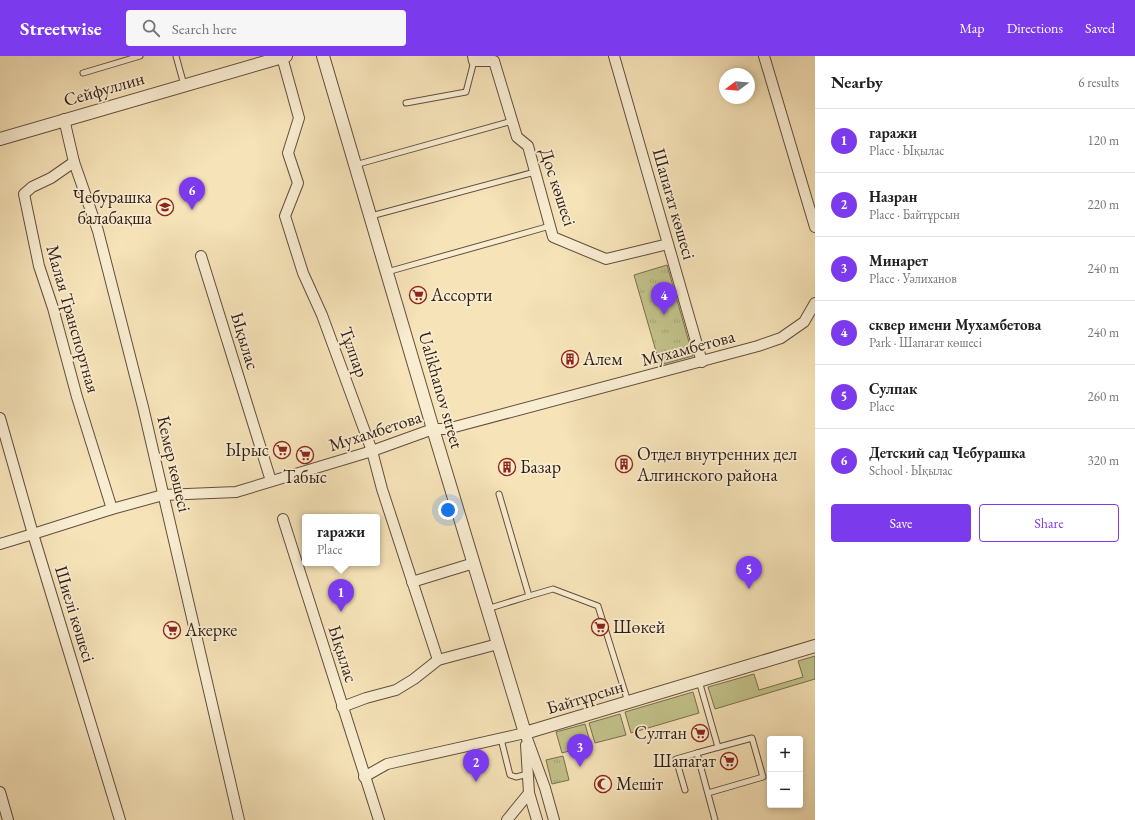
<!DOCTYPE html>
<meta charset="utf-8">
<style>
:root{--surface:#fff;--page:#f6f6f6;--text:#202124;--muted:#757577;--line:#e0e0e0;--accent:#7c3aed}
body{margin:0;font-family:"EB Garamond",serif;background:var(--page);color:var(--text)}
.controls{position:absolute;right:12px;bottom:12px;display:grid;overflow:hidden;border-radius:4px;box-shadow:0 2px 6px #0003}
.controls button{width:36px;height:36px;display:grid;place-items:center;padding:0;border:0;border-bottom:1px solid var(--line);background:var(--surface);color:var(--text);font:20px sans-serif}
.compass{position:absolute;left:719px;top:12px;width:36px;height:36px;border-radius:50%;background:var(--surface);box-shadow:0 2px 6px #0003;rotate:254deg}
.you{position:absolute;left:448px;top:454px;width:14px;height:14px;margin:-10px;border:3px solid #fff;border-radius:50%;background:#1a73e8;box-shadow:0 0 0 6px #1a73e833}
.badge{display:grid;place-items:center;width:26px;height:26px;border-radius:50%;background:var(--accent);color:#fff;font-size:13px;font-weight:700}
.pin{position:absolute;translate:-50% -33px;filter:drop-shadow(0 1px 2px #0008)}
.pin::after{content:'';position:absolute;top:21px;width:14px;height:12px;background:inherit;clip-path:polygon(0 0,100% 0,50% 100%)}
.popup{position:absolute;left:302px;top:458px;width:78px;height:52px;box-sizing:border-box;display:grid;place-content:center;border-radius:4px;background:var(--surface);filter:drop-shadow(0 1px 3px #0005);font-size:13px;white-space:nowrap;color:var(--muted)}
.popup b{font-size:15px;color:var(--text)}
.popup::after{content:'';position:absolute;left:50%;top:100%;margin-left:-8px;border:8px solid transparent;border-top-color:var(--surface)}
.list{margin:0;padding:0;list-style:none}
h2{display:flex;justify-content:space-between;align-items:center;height:52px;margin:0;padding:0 16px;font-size:17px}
h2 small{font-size:13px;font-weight:400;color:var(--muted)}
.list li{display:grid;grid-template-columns:26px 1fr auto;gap:12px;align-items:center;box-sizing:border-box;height:64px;padding:0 16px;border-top:1px solid var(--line)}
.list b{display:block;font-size:15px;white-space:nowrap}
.list p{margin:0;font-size:13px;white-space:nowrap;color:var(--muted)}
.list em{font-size:13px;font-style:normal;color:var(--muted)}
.actions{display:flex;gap:8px;padding:12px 16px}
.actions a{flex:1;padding:9px 0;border:1px solid var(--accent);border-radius:4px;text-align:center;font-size:14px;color:var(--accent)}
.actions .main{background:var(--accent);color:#fff}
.icon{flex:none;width:22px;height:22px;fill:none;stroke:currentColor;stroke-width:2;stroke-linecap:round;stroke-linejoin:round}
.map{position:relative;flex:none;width:815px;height:764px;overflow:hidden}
header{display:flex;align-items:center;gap:24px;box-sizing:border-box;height:56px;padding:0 20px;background:var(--accent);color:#fff}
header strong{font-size:19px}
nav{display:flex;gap:22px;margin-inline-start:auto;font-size:14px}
.search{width:280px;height:36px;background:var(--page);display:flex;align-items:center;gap:10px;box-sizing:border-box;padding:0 14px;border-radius:4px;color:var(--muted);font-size:15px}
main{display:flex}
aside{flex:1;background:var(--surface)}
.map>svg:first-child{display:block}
</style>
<header>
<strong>Streetwise</strong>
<div class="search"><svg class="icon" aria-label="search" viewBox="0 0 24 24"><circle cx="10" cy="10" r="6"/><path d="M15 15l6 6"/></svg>Search here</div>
<nav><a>Map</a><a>Directions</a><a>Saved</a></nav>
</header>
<main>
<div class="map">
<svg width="815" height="764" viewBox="0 0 815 764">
<defs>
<pattern id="park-tufts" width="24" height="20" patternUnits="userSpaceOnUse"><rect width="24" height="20" fill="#c2c28a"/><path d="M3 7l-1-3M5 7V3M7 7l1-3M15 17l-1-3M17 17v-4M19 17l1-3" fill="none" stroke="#a7a676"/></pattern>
</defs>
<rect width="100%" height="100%" fill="#f6e3b8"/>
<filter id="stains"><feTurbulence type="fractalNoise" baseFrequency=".005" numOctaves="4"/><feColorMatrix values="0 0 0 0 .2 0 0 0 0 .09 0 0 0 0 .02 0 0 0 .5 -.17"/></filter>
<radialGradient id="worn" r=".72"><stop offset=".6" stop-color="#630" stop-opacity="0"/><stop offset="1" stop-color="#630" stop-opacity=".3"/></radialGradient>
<g fill="#c2c28a" stroke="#796f4f">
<path d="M815,600V623L715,653L708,631L754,618L759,634L803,621L798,605Z"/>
<path d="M693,636L699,657L631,677L625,656Z"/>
<path d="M620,658L626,679L595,687L589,667Z"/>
<path d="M585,668L591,689L562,697L556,676Z"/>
</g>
<g fill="url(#park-tufts)" stroke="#796f4f">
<path d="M667,209L693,300L660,309L634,219Z"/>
<path d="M563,700L569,724L552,728L546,704Z"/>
</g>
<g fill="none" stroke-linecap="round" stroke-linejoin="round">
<g stroke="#624e3d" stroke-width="7">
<g id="service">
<path d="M176,0L184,29"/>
<path d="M83,17L140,0"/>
<path d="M406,47L466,36L474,5"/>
<path d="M355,109L512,65"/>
<path d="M371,160L535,116"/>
<path d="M387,216L550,170"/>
<path d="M529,540L553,533L598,550L628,646"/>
<path d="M487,553L529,540L499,438"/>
<path d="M699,625L718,691"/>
<path d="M501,683L510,719L516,721L528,718"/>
<path d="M685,734L676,703L697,697"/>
<path d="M708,737L763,721L752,682L697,697L715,764"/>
</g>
</g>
<g stroke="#624e3d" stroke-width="12">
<g id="minor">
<path d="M473,0L474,5H494L517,81L528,90L553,181L606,203L668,188"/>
<path d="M614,0L702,306"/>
<path d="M764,0L815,171"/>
<path d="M282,1L299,62L288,97L298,127L285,160L303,217L322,259L372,395L382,433L438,604"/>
<path d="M64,63L74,106L98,175L143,351L239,764"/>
<path d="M74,106L51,122L32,131L24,138L39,210L53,252L77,341L112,453"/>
<path d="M201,200L271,425"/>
<path d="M0,362L33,478L120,764"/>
<path d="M283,463L379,764"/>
<path d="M0,488L33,478L112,453L163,439L236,436L372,395L433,373H447L758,290L781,282L804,266L815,247"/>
<path d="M412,526L474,507"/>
<path d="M342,651L366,642L396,634L414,623L438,604L498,588"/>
<path d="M525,677L545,732L554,764"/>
<path d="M526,689L529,737L537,764"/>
<path d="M364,721L387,708L525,677"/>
<path d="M0,736L8,764"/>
<path d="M507,764L529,737"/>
</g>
</g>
<g stroke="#624e3d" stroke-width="14">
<g id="tertiary">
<path d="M323,0L433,373L525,677L815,590"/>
<path d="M0,83L286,0"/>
</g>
</g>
<use href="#service" stroke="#f9edd1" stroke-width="5"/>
<use href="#minor" stroke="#f9edd1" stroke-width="10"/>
<use href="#tertiary" stroke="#f9edd1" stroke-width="12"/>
</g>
<defs>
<g id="school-ring" transform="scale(0.9)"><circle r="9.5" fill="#f9edd1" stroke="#8f2418" stroke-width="1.5"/><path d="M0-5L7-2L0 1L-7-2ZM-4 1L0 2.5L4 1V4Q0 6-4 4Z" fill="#8f2418"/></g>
<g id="supermarket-ring" transform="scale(0.9)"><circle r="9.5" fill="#f9edd1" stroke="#8f2418" stroke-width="1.5"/><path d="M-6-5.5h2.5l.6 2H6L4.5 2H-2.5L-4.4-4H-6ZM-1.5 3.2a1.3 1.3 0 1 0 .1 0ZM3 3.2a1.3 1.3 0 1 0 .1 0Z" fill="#8f2418"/></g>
<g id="building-ring" transform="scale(0.9)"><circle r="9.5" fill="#f9edd1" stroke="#8f2418" stroke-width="1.5"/><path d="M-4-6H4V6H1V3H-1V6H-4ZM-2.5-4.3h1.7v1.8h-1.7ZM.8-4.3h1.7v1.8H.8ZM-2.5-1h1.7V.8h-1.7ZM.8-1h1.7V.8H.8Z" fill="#8f2418"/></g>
<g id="mosque-ring" transform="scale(0.9)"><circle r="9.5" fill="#f9edd1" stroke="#8f2418" stroke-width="1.5"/><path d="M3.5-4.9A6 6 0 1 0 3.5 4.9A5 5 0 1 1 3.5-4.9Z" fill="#8f2418"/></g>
</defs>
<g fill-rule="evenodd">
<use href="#school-ring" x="165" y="151"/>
<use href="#supermarket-ring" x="418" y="239"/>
<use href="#building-ring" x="570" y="303"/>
<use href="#supermarket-ring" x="282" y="394"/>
<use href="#supermarket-ring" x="305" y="399"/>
<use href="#building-ring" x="624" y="408"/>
<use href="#building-ring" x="507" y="411"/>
<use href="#supermarket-ring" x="600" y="571"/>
<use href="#supermarket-ring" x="172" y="574"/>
<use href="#supermarket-ring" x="700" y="677"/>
<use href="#supermarket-ring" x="729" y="705"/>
<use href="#mosque-ring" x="603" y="728"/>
</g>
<g text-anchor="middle" stroke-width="3.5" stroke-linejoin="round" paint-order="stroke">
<g font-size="18" fill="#301c14" stroke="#f9edd1">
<text transform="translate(104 33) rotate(-16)" y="6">Сейфуллин</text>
<text transform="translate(558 131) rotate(72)" y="6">Дос көшесі</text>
<text transform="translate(674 148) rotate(74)" y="6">Шапагат көшесі</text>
<text transform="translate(73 263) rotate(74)" y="6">Малая Транспортная</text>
<text transform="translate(245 285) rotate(73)" y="6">Ықылас</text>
<text transform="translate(688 292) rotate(-15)" y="6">Мухамбетова</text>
<text transform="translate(354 296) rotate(70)" y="6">Тұлпар</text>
<text transform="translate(441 334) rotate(74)" y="6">Ualikhanov street</text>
<text transform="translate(375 375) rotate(-18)" y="6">Мухамбетова</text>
<text transform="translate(174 408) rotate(77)" y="6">Кемер көшесі</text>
<text transform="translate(75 558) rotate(73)" y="6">Шиелі көшесі</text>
<text transform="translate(343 598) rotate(72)" y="6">Ықылас</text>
<text transform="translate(585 641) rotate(-17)" y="6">Байтұрсын</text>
</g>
<g font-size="18" fill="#301c14" stroke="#f9edd1" text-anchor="start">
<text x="152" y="147" text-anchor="end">Чебурашка<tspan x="152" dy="21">балабақша</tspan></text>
<text x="431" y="245">Ассорти</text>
<text x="583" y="309">Алем</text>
<text x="269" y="400" text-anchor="end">Ырыс</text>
<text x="637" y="404">Отдел внутренних дел<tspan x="637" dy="21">Алгинского района</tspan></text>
<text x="520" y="417">Базар</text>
<text x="305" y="427" text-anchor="middle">Табыс</text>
<text x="613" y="577">Шөкей</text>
<text x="185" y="580">Акерке</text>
<text x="687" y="683" text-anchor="end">Султан</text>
<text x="716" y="711" text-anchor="end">Шапагат</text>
<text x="616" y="734">Мешіт</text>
</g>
</g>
<rect width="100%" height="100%" filter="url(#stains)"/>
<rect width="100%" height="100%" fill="url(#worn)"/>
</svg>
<div class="controls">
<button>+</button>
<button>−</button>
</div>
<svg class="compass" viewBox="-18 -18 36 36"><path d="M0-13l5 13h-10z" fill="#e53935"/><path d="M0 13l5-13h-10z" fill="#757577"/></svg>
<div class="you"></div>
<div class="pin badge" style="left:341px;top:556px">1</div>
<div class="popup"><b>гаражи</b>Place</div>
<div class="pin badge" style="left:476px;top:726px">2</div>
<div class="pin badge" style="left:580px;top:711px">3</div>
<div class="pin badge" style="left:664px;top:259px">4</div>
<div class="pin badge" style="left:749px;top:533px">5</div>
<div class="pin badge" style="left:192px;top:154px">6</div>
</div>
<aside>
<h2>Nearby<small>6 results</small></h2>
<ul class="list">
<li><span class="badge">1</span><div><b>гаражи</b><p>Place · Ықылас</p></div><em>120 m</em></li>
<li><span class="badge">2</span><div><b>Назран</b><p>Place · Байтұрсын</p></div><em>220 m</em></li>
<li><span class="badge">3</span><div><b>Минарет</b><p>Place · Уәлиханов</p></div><em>240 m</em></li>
<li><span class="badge">4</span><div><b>сквер имени Мухамбетова</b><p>Park · Шапагат көшесі</p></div><em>240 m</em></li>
<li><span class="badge">5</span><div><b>Сулпак</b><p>Place</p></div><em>260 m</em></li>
<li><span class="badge">6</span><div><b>Детский сад Чебурашка</b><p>School · Ықылас</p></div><em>320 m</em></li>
</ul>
<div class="actions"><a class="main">Save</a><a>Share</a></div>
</aside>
</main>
